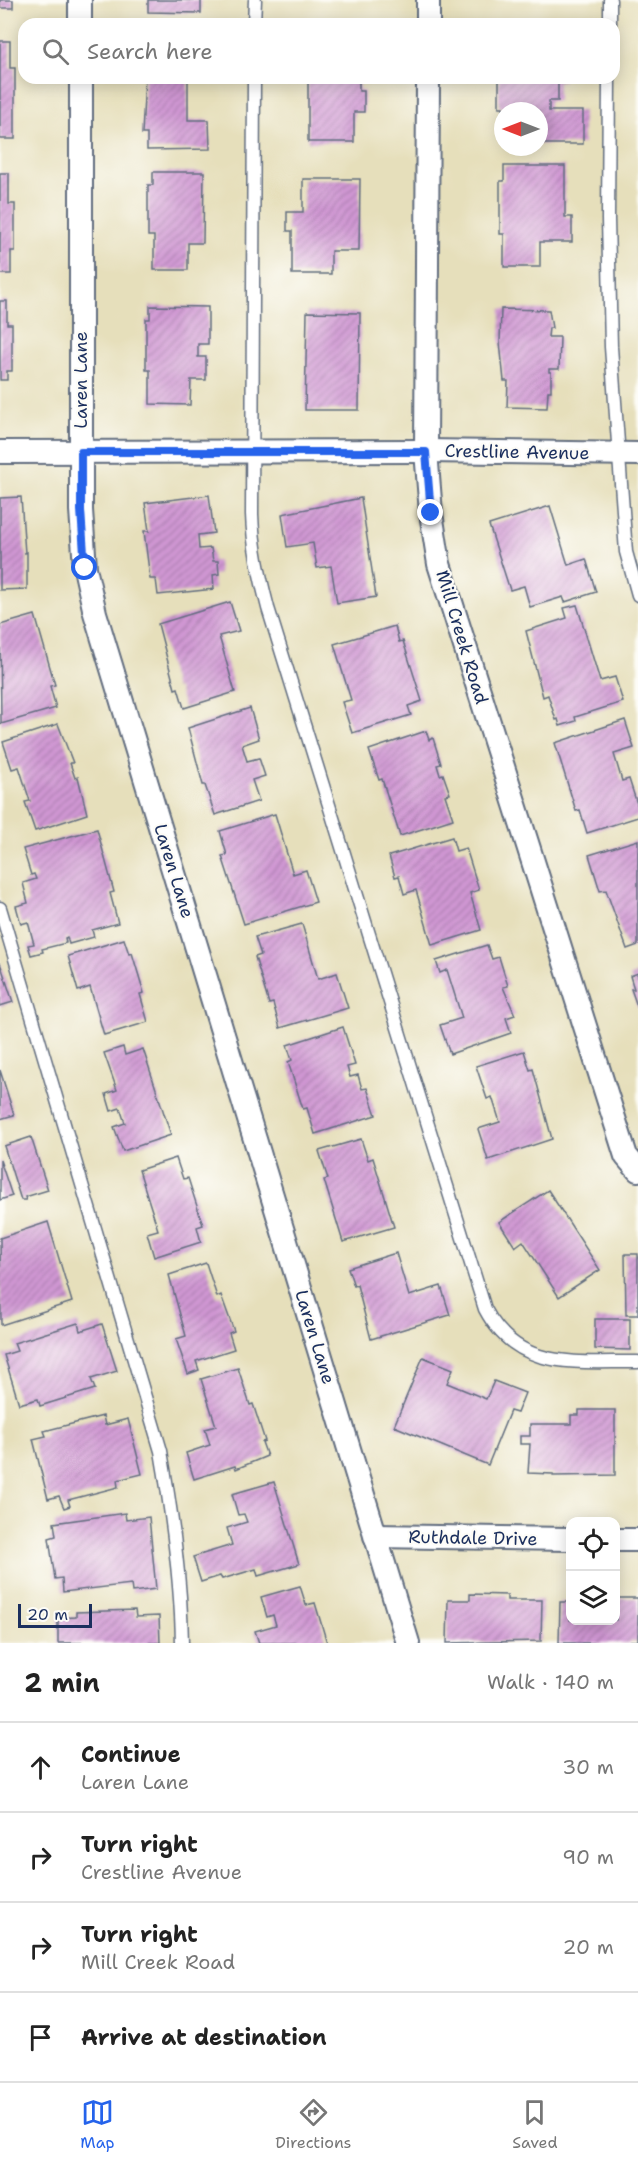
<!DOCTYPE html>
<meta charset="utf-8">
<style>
:root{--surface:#fff;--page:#f2f2f2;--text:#222;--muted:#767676;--line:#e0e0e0;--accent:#2563eb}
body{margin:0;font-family:"Shantell Sans",sans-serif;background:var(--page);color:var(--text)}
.controls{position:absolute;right:18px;bottom:18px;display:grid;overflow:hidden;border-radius:12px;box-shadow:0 3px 15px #0003}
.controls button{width:54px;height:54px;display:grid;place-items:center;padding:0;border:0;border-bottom:2px solid var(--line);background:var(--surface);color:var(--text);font:30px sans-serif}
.compass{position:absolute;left:494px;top:102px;width:54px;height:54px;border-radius:50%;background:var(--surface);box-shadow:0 3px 15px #0003;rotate:270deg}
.scale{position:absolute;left:18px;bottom:15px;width:74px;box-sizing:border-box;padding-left:6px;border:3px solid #1b2f5e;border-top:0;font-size:16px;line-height:21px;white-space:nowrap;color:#1b2f5e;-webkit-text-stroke:4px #fdfcf7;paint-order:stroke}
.stop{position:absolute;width:18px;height:18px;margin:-14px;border:4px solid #2563eb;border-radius:50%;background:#fff}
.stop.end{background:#2563eb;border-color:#fff;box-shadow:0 2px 6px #0008}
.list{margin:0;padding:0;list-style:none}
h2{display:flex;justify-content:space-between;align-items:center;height:78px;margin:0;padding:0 24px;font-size:26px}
h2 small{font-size:20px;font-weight:400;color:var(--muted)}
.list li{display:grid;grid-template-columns:39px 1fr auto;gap:18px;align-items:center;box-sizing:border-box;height:90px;padding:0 24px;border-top:2px solid var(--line)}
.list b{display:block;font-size:22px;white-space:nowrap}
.list p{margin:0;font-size:20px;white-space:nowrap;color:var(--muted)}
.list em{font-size:20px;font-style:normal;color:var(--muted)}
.icon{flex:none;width:33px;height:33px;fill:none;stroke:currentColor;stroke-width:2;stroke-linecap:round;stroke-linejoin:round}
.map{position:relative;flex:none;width:638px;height:1643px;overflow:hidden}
.search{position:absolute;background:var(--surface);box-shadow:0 3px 15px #0003;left:18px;right:18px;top:18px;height:66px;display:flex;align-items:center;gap:15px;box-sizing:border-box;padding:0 21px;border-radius:18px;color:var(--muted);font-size:22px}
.sheet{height:438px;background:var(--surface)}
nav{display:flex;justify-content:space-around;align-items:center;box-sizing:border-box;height:84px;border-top:2px solid var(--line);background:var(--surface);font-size:16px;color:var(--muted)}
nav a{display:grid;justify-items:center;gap:3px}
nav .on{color:var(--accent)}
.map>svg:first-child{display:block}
</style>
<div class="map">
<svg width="638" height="1643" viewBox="0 0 638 1643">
<defs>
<pattern id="building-hatch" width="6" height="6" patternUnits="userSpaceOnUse" patternTransform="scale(1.5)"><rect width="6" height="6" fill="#d097d3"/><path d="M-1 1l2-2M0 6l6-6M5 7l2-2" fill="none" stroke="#a87cae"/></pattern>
</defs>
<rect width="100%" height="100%" fill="#fdfcf7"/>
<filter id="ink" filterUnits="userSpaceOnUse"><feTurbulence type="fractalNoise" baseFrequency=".0167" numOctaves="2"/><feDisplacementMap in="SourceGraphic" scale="12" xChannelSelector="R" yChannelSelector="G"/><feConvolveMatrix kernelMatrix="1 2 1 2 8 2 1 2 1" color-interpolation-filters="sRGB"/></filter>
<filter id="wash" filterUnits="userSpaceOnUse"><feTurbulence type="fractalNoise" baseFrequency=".008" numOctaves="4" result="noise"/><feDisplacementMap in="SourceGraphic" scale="24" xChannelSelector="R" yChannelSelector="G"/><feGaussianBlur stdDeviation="1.35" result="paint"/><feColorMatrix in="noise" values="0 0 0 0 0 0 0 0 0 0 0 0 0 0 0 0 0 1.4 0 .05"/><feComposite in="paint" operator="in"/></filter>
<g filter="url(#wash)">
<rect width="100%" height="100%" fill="#e6dfbb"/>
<g id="blocks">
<g fill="url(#building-hatch)">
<rect x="0" y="0" width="13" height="8"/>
<path d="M148,0H201V13L148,12Z"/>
<path d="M0,41H10V68H15V139H0Z"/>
<path d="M145,78H188V120H209L210,149L147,150V134H142Z"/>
<path d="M308,78H359V91H364V112H354V142H308Z"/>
<path d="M499,78H564V81H558V101H549V111H583V144H539V111H504L503,107H499Z"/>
<path d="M504,166H565V217H572V242H540V267H504V234H500V181H504Z"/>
<path d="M153,172H204L203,243H188V270H154V236H148V185H153Z"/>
<path d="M0,173H9V204H15V251H11V274H0Z"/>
<path d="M303,179H360L359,251H331V274H292V231H287V212H303Z"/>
<path d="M0,301H7V324H12V371H7V380H0Z"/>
<path d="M150,306L208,307V344H198V357H206V380H191L190,405L150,404V370H146V319H150Z"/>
<path d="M501,309L549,310L552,328H549L548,337H560L559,369H549V372H551V391H548L547,408L507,407L508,381H504L500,342Z"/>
<path d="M307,312L360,313L359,410H305Z"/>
<path d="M209,495L214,533L198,535L199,549L211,548L213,561H218L219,574L213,575L214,589L158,595L156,579H150L144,531H149L145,503Z"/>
<path d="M21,497L25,553L27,552V589L0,590V498Z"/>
<path d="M361,498L376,597L337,603L331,566L317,568L313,543L287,547L282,514Z"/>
<path d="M550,506L568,565L586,559L596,592L565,602L563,597L530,607L524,586L510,590L489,525Z"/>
<path d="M230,602L239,631L219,636L235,692L184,708L178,688L175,689L158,624Z"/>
<path d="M577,605L600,681L615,677L623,702L575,717L576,721L560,726L558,719L556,720L548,695L543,697L526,631L567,618L564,608Z"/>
<path d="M35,615L55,685L50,686L56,708L1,724L0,625Z"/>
<path d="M395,626L399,642L403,641L422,701L408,706L411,715L352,733L342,702L351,700L334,644Z"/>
<path d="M250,708L259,739L242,745L247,761L259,758L265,776L252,780L259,801L215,815L205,785H203L188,728Z"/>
<path d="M625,720L634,748L614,754L622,781L629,779L638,807V817L587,833L580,810L576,811L555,743Z"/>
<path d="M58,724L73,763H70L75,778L78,777L87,814L35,831L25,802L30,801L19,767L12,769L3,742Z"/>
<path d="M426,731L429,740L433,738L441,764L437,765L440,775L443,774L450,794L445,795L453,819L400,836L382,779L379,780L369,750Z"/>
<path d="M275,814L293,874L306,870L316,902L244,924L222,856L227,855L220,831Z"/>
<path d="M97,829L114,892L110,893L118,923L92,930L94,937L69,944L67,937L65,938L66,943L42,949L43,952L31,955L28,945L34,944L28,922L21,924L16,906L28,903L23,883L36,879L34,874L31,875L23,849Z"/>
<path d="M452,837L456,851L466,848L479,890L470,893L481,930L432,945L416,890L404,894L399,876L395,877L389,856Z"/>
<path d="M638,840V945L627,949L606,890L600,891L589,855Z"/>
<path d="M302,924L318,979L337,973L348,1008L280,1028L273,1003L269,1004L255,957L261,955L255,937Z"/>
<path d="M124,939L129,954L132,953L144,993L140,994L148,1022L104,1035L90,987L78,991L68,956Z"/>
<path d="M487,945L492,959L499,957L508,986L503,987L515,1015L506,1018L511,1033L450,1054L440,1025L462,1018L447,970L440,973L436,961Z"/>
<path d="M0,963L13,1002L0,1006Z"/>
<path d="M638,973V1009L631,989H634L630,976Z"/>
<path d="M343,1027L355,1065L347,1067L350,1077L358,1075L362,1089L367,1088L376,1115L315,1134L307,1108L303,1109L288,1062L292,1060L287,1045Z"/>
<path d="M123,1047L125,1055L143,1049L171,1135L123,1151L114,1127L125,1123L120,1108L111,1111L106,1094L117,1090L104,1053Z"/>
<path d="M524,1051L530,1070L533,1069L552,1139L488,1160L478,1129L500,1122L492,1097L487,1099L476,1066Z"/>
<path d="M0,1070L14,1115L0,1119Z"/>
<path d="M31,1137L48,1190L25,1197L26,1200H21L4,1146Z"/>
<path d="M361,1139L368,1160L373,1158L394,1227L343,1242L324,1180L328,1179L319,1151Z"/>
<path d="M176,1158L183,1179L188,1178L203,1225L197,1227L201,1242L154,1257L147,1233L158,1230L139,1170Z"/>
<path d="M0,1160L12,1196L0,1200Z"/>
<path d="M548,1190L600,1270L559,1297L523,1241L515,1247L499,1222Z"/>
<path d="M48,1222L72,1302L1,1325L0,1238Z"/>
<path d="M396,1253L409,1296L441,1286L450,1315L371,1339L357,1285L354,1286L348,1268Z"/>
<path d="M625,1254H638V1315H626Z"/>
<path d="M206,1263L217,1297L221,1295L234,1331L229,1333L234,1349L196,1361L199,1370L188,1374L176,1339L186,1336L169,1275Z"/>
<path d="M595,1319H630V1350L595,1349Z"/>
<path d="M78,1323L80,1331L102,1324L117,1371L91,1379L95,1389L40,1406L38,1399L19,1404L4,1355L17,1351L14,1343Z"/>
<path d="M423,1357L453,1369L447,1383L486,1399L494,1381L525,1393L517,1413L510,1411L488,1465L394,1426Z"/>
<path d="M238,1368L250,1405L253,1404L265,1441L262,1442L267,1456L236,1469L235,1466L194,1479L186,1453L210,1445L205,1429L216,1426L201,1379Z"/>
<path d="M579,1410H615V1475L553,1476V1474L528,1473L530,1444H520V1436H530V1424H571V1415H579Z"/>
<path d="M103,1416L105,1425L128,1419L142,1474L117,1480L118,1487L68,1500L70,1506L64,1508L59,1496L48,1499L33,1439L46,1436L44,1431Z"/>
<path d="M274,1482L299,1564L258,1576L256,1569L222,1579L220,1576L201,1582L193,1557L232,1545L227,1528L247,1522L244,1514L238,1515L232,1494Z"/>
<path d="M125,1513L126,1520L149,1517L156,1589L132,1592L131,1584L63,1592L62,1578L55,1579L49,1538L56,1536L54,1523Z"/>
<path d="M300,1586L306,1605L315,1603L327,1643H259L255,1631L276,1625L273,1615L267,1617L261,1597Z"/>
<path d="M470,1594L507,1595V1600H542L541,1641L447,1643L448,1600H470Z"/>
<path d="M616,1598H638V1641H630V1643H559L560,1602H570V1620H616Z"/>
<path d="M135,1610L136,1617L159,1616L160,1643H58V1618L76,1617V1612Z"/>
</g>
</g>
</g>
<g filter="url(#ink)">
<use href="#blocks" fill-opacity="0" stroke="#626d7f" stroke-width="1.5"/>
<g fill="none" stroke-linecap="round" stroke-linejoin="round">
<g stroke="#626d7f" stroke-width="15">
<g id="lane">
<path d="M254,24L255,0"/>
<path d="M610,24V0"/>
<path d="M254,78L252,514C253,547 260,577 268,608L485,1309C518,1372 576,1361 638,1362"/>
<path d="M609,78L608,219L611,347L626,552L638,595"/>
<path d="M0,908L161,1451C172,1515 181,1578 182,1643"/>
</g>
</g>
<g stroke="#626d7f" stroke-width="26">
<g id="street">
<path d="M80,0V24"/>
<path d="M428,24V0"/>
<path d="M81,78V510L85,568L95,613L408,1643"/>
<path d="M428,78L426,451L431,513L439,564L626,1156L638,1170"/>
<path d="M0,452L426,451L638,454"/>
<path d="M375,1536L570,1539"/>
<path d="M616,1540H638"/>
</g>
</g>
<use href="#lane" stroke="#fff" stroke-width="12"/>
<use href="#street" stroke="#fff" stroke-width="22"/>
</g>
</g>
<g fill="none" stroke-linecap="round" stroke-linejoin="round" filter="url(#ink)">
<path stroke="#2563eb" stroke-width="8" d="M85,568L81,510V452H426L431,513"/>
</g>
<g text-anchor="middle" stroke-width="4.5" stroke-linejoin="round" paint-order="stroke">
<g font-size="18" fill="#1b2f5e" stroke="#fdfcf7">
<text transform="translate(81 380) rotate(-90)" y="6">Laren Lane</text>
<text transform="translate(517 452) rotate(1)" y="6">Crestline Avenue</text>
<text transform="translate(462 637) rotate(73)" y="6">Mill Creek Road</text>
<text transform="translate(174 871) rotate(73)" y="6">Laren Lane</text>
<text transform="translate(315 1337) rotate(73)" y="6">Laren Lane</text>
<text transform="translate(473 1538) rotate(1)" y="6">Ruthdale Drive</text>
</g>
</g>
</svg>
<div class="controls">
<button><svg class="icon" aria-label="locate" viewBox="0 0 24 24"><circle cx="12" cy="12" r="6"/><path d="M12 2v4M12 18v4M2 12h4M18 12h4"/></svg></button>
<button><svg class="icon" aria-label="layers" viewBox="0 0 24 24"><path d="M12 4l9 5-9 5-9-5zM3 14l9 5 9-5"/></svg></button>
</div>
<svg class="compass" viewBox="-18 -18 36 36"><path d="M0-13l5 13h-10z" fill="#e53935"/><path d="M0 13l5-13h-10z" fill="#767676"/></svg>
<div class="scale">20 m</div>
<div class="stop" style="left:85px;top:568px"></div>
<div class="stop end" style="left:431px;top:513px"></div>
<div class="search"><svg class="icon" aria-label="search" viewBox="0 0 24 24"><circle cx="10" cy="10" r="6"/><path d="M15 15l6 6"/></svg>Search here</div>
</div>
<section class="sheet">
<h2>2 min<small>Walk · 140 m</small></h2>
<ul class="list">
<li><svg class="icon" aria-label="ahead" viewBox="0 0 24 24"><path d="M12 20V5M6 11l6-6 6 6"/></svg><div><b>Continue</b><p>Laren Lane</p></div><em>30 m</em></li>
<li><svg class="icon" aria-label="right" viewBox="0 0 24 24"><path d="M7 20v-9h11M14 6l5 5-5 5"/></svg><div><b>Turn right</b><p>Crestline Avenue</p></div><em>90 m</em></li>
<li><svg class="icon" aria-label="right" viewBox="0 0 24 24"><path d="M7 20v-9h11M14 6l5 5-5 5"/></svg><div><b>Turn right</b><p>Mill Creek Road</p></div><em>20 m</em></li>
<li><svg class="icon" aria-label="arrive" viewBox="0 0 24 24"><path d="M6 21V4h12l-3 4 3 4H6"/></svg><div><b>Arrive at destination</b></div></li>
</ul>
</section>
<nav>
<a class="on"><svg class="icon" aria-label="map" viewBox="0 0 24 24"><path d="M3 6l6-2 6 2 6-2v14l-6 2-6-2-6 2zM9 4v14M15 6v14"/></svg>Map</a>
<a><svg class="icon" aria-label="directions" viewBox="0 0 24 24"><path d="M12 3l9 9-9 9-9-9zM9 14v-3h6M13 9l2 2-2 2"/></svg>Directions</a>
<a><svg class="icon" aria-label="saved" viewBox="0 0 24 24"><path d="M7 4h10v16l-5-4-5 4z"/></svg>Saved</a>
</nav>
